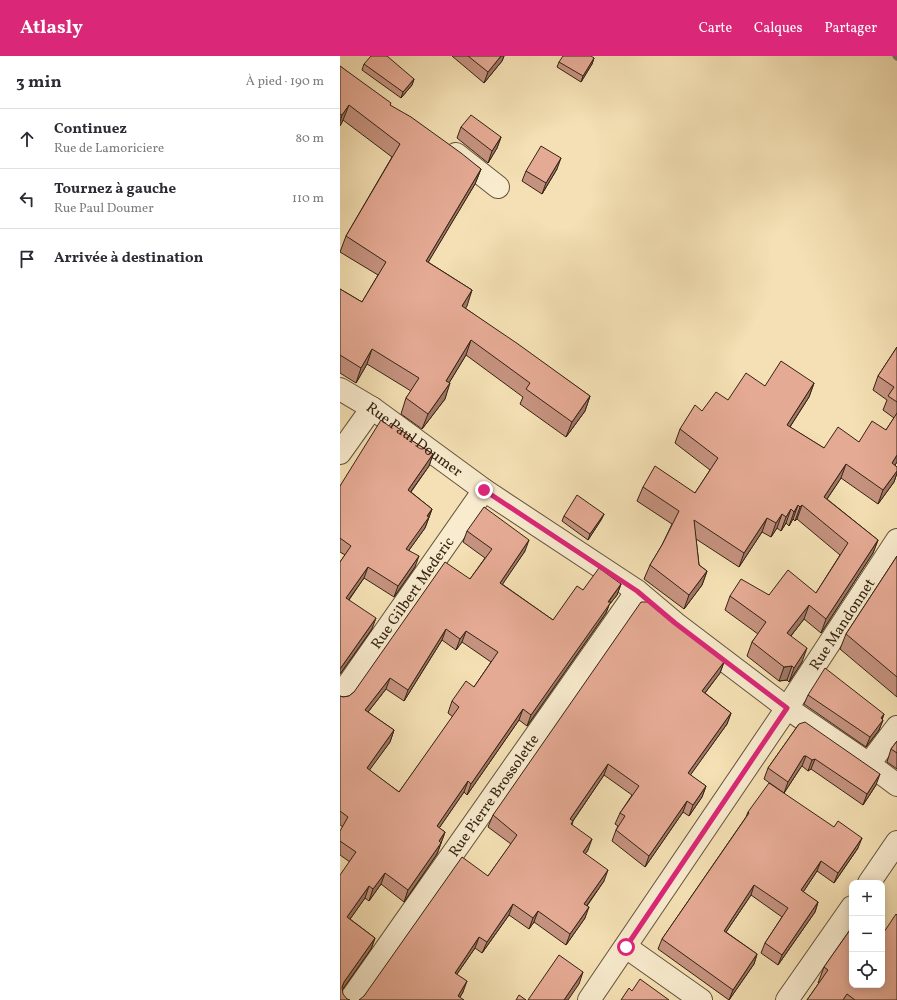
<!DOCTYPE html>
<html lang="fr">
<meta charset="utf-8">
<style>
:root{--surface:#fff;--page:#f7f7f7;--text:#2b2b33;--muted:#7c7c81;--line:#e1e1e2;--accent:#db2777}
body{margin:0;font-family:Vollkorn,serif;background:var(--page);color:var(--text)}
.controls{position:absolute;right:12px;bottom:12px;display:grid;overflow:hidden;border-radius:8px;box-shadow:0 2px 10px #0003}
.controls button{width:36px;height:36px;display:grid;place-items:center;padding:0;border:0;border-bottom:1px solid var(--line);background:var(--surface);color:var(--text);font:20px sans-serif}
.stop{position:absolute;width:12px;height:12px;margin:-9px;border:3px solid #db2777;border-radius:50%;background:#fff}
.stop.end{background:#db2777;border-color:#fff;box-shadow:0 1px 4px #0008}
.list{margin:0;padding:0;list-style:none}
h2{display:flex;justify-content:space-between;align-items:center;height:52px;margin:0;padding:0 16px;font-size:17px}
h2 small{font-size:13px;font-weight:400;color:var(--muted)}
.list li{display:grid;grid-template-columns:26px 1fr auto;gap:12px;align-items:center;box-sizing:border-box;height:60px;padding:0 16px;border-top:1px solid var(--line)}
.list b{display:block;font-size:15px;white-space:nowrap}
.list p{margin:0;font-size:13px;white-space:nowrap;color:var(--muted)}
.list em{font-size:13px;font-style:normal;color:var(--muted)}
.icon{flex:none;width:22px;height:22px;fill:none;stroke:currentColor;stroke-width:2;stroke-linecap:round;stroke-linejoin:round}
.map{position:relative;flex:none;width:557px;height:944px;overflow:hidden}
header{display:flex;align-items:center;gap:24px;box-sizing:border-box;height:56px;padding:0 20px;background:var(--accent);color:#fff}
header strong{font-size:19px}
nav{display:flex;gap:22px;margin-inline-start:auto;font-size:14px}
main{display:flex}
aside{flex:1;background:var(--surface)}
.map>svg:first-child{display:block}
</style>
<header>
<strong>Atlasly</strong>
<nav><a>Carte</a><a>Calques</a><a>Partager</a></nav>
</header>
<main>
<aside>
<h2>3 min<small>À pied · 190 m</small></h2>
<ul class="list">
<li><svg class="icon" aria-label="ahead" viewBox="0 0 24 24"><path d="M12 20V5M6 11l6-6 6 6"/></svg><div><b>Continuez</b><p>Rue de Lamoriciere</p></div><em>80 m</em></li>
<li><svg class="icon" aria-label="left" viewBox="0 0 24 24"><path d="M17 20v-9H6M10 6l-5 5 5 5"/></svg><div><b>Tournez à gauche</b><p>Rue Paul Doumer</p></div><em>110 m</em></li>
<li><svg class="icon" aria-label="arrive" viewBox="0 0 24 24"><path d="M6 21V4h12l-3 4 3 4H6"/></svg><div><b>Arrivée à destination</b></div></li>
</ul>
</aside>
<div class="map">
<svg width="557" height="944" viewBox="0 0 557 944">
<rect width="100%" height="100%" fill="#f4e0b4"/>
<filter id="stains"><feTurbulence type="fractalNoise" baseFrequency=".005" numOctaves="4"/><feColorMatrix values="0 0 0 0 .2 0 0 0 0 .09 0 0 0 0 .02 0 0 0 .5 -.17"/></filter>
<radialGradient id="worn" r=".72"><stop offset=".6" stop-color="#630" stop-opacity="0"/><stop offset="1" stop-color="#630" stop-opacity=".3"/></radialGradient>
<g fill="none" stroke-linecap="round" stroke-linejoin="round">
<path stroke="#757e77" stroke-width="7" d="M556,0L557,1"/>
<g stroke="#64523b" stroke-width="24">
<g id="minor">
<path d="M116,98L158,131"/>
<path id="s1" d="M0,333L32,352L144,434L297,535L335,567L447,652L529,708L557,729"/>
<path d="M0,397L32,352"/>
<path id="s2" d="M0,640L144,434"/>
<path d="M529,708L557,671"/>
<path d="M529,827L557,786"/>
<path d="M286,891L361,944"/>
<path id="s3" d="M10,944L297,535"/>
<path id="s4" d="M249,944L447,652L557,484"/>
<path d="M447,944L512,851"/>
</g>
</g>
<use href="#minor" stroke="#f8ebce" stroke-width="22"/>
</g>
<g fill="#c5927f" stroke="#342313" fill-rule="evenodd">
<path d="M112,0H164L162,5L144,27Z"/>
<path d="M254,2L252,8L241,26L217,11L219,6Z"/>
<path d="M24,8L74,23L72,29L61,42L22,14Z"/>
<path d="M0,10L50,50L141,113L135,128L88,206L132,234L125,252L250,340L245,355L226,381L180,348L183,341L126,299L109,327L105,343L82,373L61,358L66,342L71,335L27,308L16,327L0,317V233L22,246L38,219L0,196L6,180L52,101L3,64L0,70Z"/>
<path d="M121,71L161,81L157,92L148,107L117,82Z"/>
<path d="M217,113L202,138L182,125L186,115Z"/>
<path d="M557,291V406L555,409L557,411V417L554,426L538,448L501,422L487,443L538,484L533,497L481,577L464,563L451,580L462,606L449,626L447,624L439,625L407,600L412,586L418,578L385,554L390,540L429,539L476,537L500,499L457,463L455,465L453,463L449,470L446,467L441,475L437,472L431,481L422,476L399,511L356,483L359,509L367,515L362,529L344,553L304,523L310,509L322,489L332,468L297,445L303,431L355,437L370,414L335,387L340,373L362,355L425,330L474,327L469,341L450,371L484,392L519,386L546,374L554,362L543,354L547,344L533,334L538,320Z"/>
<path d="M49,370L72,382L71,384L93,398L89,410L71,436L92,453L85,472L69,494L75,511L54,541L24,522L9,544L32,573L0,618V506L5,499L0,496V430Z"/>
<path d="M264,458L261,464L248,484L222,465L224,460Z"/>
<path d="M127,475L185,495L162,528L213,564L243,534L281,528L277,539L269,549L266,557L187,670L179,664L127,739L124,736L99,772L105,776L97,798L64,846L41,828L29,845L25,842L10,863L35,882L31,893L2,934L0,944L10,806L0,799V776L3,771L0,769V640L3,641L9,640L14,636L130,523L145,502L123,486ZM102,584L116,594L122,586L151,606L134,631L112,645L108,657L113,661L59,736L29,714L50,686L54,674L28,656L46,633L64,645Z"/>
<path d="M557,500V641L500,593L506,578Z"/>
<path d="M332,566L384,606L380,617L365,637L391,657L387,668L350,719L366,730L362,741L349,760L343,756L305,811L272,785L276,774L278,770L275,768L280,757L292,739L264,719L233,765L232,769L248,794L245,798L264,825L247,850L245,862L226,889L194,866L189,873L169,859L142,897L135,892L117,918L123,936L120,941L24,940L148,820L171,788L148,771L153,759Z"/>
<path d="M468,639L544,658L542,664H543L539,674L526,691L464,648Z"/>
<path d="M459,668L536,729L523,749L471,713L468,715L462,710L461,711L444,737L424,723L428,712Z"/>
<path d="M557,685V713L547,706L551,693Z"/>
<path d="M408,756L518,792L494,827L477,815L463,836L478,846L475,856L438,909L421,897L425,887L442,861L411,839L386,876L417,898L414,908L389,944L318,893L322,883L406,761Z"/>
<path d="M484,911L512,929L557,944H467L479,927H478Z"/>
</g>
<g fill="#a07768" stroke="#342313">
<path d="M161,0H164L162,5L144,27L148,16Z"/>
<path d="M254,2L252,8L241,26L243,20Z"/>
<path d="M74,23L72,29L61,42L63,36Z"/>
<path d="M9,49L3,64L0,70V66L2,59Z"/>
<path d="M161,81L157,92L148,107L152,95Z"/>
<path d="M221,102L217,113L202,138L206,127Z"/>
<path d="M141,113L135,128L80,220L86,205Z"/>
<path d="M132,234L127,250L117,265L122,250Z"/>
<path d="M131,284L126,299L101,340L106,325Z"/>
<path d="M32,293L27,308L16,327L21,312Z"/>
<path d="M110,327L105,343L82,373L88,358Z"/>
<path d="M474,327L469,341L442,383L447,369Z"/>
<path d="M250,340L245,355L226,381L232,366Z"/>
<path d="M93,398L89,410L64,445L68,434Z"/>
<path d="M557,399V406L547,421L552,407Z"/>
<path d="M506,408L501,422L479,455L484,441Z"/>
<path d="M557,415V417L554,426L538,448L543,434Z"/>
<path d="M458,449L453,463L449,470L454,456Z"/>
<path d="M462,449L457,463L455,465L460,451Z"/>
<path d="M92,453L85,472L62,504L66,493Z"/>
<path d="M451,453L446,467L441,475L446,461Z"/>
<path d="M264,458L261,464L248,484L250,478Z"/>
<path d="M442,458L437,472L431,481L436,467Z"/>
<path d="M427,462L422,476L399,511L404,497Z"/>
<path d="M189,484L185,495L156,538L160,527Z"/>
<path d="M538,484L533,497L481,577L486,563Z"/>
<path d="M79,500L75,511L54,541L58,530Z"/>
<path d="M28,511L24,522L2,553L6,542Z"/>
<path d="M367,515L362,529L344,553L349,539Z"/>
<path d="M281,528L277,539L269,549L266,557L187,670L191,659Z"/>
<path d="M469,549L464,563L442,591L447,577Z"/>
<path d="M36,562L32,573L0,618V613Z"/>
<path d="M106,573L102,584L64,645L68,634Z"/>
<path d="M126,575L122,586L116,594L120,583Z"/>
<path d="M467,592L462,606L449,626L454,612Z"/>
<path d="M384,606L380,617L358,646L362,635Z"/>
<path d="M452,610L447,624L439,625L444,611Z"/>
<path d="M50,622L46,633L21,665L25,654Z"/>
<path d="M183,653L179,664L127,739L131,728Z"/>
<path d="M391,657L387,668L344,728L348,717Z"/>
<path d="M544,658L541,666L543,664L539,674L526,691L530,681L541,662Z"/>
<path d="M54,674L50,686L23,723L27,712Z"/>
<path d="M464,700H466L462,710L461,711L444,737L448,726Z"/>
<path d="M475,703L471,713L468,715L472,704Z"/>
<path d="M268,708L264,719L226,775L230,763Z"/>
<path d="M540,718L536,729L523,749L527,738Z"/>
<path d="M128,725L124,736L93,781L97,770Z"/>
<path d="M366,730L362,741L349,760L353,749Z"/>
<path d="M347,745L343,756L305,811L309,800Z"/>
<path d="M105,776L101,787L99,785Z"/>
<path d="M522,782L518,792L494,827L498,817Z"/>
<path d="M252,783L248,794L239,807L243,796Z"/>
<path d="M101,787L97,798L64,846L68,834Z"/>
<path d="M481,805L477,815L458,844L461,834Z"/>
<path d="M268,814L264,825L240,859L244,848Z"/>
<path d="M45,817L41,828L29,845L33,833Z"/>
<path d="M414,829L411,839L380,885L384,875Z"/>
<path d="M29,830L25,842L3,873L7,861Z"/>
<path d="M478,846L475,856L438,909L442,899Z"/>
<path d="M173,848L169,859L142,897L147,886Z"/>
<path d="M249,851L245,862L226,889L230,878Z"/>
<path d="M198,855L194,866L189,873L193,862Z"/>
<path d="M139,881L135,892L110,928L115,917Z"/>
<path d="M35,882L31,893L0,937L4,926Z"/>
<path d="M417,898L414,908L389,944L393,934Z"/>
<path d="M243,916L239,928L228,944H224Z"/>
<path d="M127,925L123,936L118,944V940Z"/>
</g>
<g fill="#e5aa94" stroke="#342313" fill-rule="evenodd">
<path d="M31,0H47L74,23L63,36L24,8Z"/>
<path d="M128,0H161L148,16Z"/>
<path d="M223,0H251L254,2L243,20L219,6Z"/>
<path d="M0,10L51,47L50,49L71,61L121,97L141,113L86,205L132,234L122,250L178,288L250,340L232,366L186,333L190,327L131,284L106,325L110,327L88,358L66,342L79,322L32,293L21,312L0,299V233L22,246L46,206L6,180L60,88L9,49L2,59L0,58Z"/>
<path d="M131,59L161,81L152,95L121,71Z"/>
<path d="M201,90L221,102L206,127L186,115Z"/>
<path d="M557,291V346L548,340L554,331L538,320Z"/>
<path d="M441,305L474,327L447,369L484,392L498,371L519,386L532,365L546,374L557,357V399L552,407L557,411V415L543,434L506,408L484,441L538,484L486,563L469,549L447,577L467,592L454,612L452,610L444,611L412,586L426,566L390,540L401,523L429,539L448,514L476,537L508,487L462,449L460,451L458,449L454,456L451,453L446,461L442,458L436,467L427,462L404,497L354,464L359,509L367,515L349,539L310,509L322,489L339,455L303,431L315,410L355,437L378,402L340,373L355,349L362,355L376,336L388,344L406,317L425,330Z"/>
<path d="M41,364L49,370L51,367L72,382L71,384L93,398L68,434L92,453L87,460L89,461L66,493L79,500L58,530L28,511L6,542L36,562L0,613V506L11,490L0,482V430Z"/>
<path d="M237,439L264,458L250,478L224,460Z"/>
<path d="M144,451L189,484L160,527L213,564L237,530L243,534L259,512L281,528L268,546H271L191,659L183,653L131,728L128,725L97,770L105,776L99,785L101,787L68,834L45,817L33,833L29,830L7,861L35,882L4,926L2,931L3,938L7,943L10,944H0V819L16,796L0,785V775L8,761L0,755V640L3,641L9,640L14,636L105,506L130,523L152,493L127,475ZM106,573L120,583L126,575L158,596L134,631L126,625L112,645L119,651L59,736L27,712L54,674L25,654L50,622L68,634Z"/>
<path d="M557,500V621L506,578Z"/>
<path d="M301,546H308L332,566L384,606L362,635L391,657L348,717L366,730L353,749L347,745L309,800L276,774L285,760L280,757L299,730L268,708L230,763L233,765L231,768L252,783L243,796L268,814L244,848L249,851L230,878L198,855L193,862L173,848L147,886L139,881L115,917L127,925L118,940L124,944H19L24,940L122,801L148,820L177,779L153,759Z"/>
<path d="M485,612L544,658L541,662L543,664L530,681L468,639Z"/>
<path d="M465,666L540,718L527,738L475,703L472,704L466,700H464L448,726L428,712L459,668Z"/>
<path d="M557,685V697L551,693Z"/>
<path d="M429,727L494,771L498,765L522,782L498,817L481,805L461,834L478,846L442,899L425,887L448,852L414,829L384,875L417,898L393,934L322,883L409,757L408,756Z"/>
<path d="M556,858L557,859V944H515L507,938L503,944H467L488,914L484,911L512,871V929H542V879Z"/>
<path d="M219,899L243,916L224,944H188Z"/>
<path d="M300,923L329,944H281L289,932L292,935Z"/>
<path d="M179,939L186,944H176Z"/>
</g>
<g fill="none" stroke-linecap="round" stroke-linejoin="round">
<path stroke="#db2777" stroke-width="5" d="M144,434L297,535L335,567L447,652L286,891"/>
</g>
<g text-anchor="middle" stroke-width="4" stroke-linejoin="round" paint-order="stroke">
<g font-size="15" fill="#342313" stroke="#f8ebce">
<text dy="5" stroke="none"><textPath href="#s1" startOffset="90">Rue Paul Doumer</textPath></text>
<text dy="5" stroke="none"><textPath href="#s2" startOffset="126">Rue Gilbert Mederic</textPath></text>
<text dy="5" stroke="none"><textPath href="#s4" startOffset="453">Rue Mandonnet</textPath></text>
<text dy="5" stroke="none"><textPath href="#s3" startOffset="250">Rue Pierre Brossolette</textPath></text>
</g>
</g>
<rect width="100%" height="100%" filter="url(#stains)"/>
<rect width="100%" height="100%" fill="url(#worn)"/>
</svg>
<div class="controls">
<button>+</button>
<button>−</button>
<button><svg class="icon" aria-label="locate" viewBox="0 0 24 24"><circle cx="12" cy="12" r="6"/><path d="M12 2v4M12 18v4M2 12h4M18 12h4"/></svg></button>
</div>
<div class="stop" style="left:286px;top:891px"></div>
<div class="stop end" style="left:144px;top:434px"></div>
</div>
</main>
